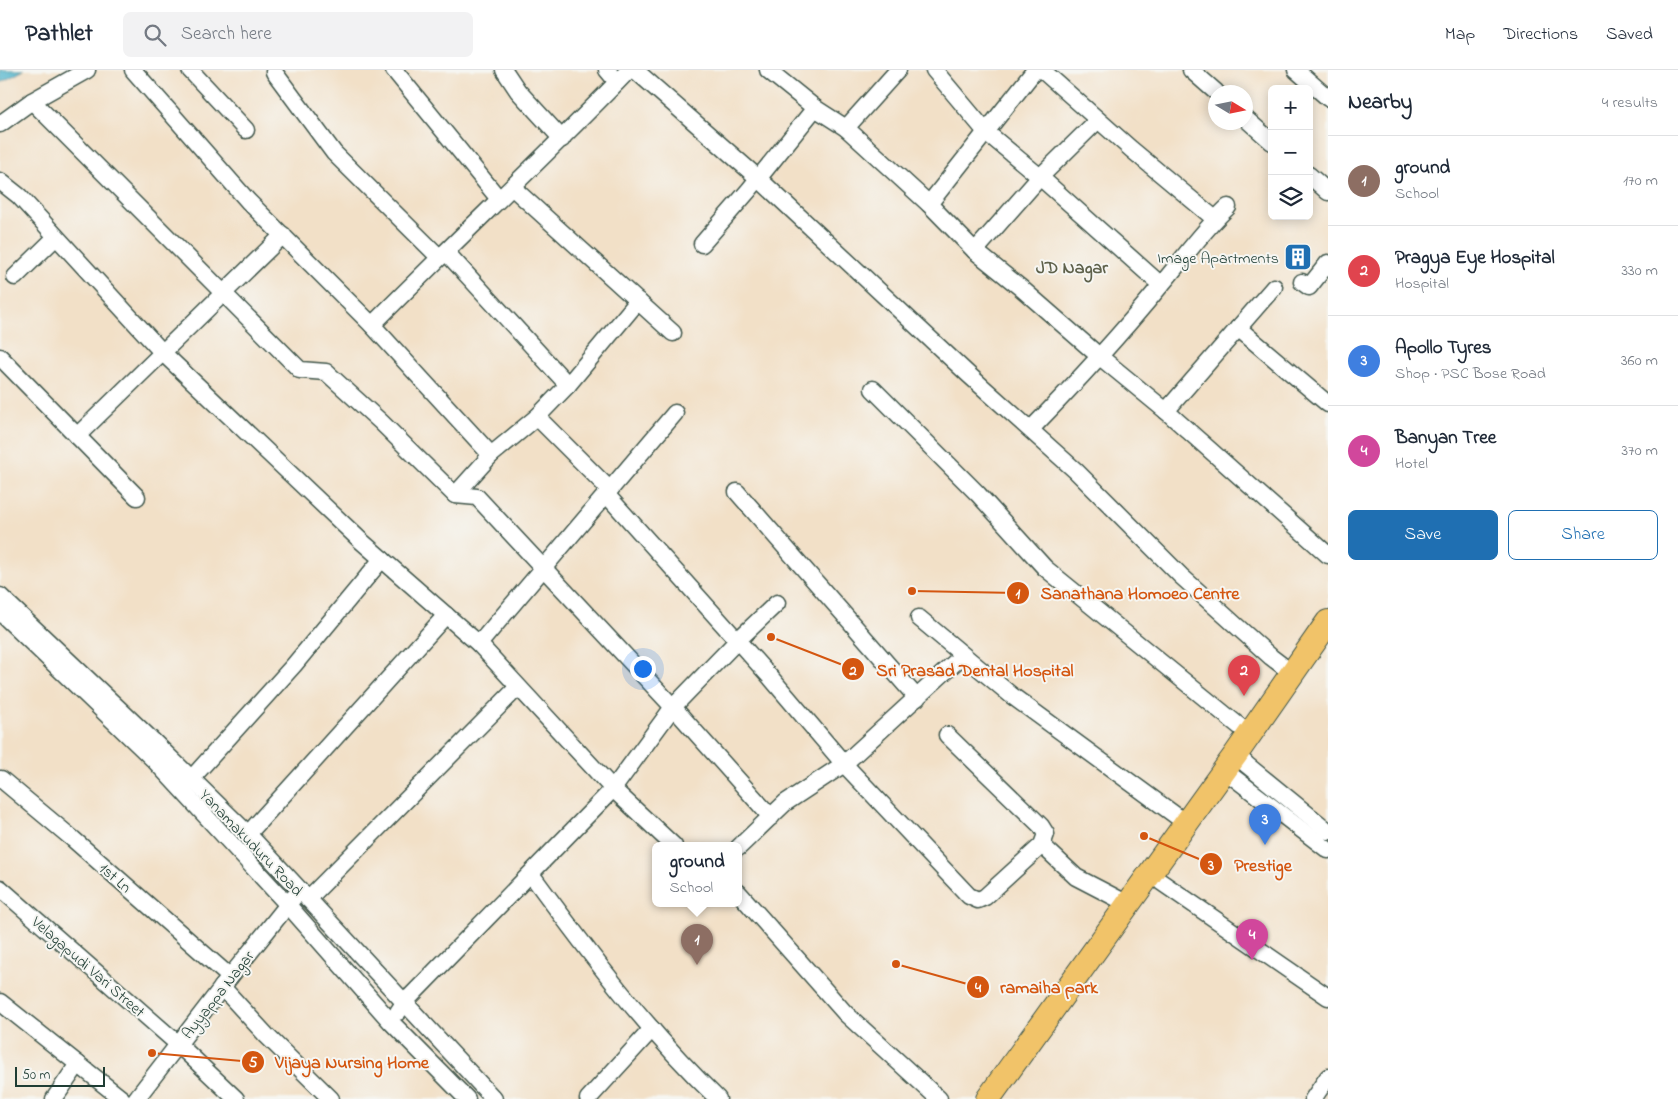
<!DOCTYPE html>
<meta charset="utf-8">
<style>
:root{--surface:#fff;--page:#f2f2f3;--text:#1f2937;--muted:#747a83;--line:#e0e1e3;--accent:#1f6fb2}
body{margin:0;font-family:"Indie Flower",sans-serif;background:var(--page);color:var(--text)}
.controls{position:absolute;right:15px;top:15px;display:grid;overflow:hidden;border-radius:8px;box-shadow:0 2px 12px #0003}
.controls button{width:45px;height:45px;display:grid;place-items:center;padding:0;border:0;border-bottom:1px solid var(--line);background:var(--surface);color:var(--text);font:25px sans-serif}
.compass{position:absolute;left:1208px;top:15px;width:45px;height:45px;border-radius:50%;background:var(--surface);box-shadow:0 2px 12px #0003;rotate:100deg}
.scale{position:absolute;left:15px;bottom:12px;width:90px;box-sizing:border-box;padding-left:5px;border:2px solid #1f3d34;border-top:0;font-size:14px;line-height:18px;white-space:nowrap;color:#1f3d34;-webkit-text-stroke:4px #f6f6f2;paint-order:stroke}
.you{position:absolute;left:642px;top:598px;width:18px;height:18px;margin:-12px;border:4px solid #fff;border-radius:50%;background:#1a73e8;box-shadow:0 0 0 8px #1a73e833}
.badge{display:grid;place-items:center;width:32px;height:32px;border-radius:50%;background:var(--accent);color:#fff;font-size:16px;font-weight:700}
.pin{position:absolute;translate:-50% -41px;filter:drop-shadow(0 1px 2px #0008)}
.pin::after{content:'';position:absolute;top:26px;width:18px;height:15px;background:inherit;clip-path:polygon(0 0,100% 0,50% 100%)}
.popup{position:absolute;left:652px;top:772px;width:90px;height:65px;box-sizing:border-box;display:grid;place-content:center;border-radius:8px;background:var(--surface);filter:drop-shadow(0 1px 4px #0005);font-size:16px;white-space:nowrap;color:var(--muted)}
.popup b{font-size:19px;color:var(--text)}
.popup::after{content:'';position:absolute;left:50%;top:100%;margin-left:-10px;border:10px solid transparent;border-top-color:var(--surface)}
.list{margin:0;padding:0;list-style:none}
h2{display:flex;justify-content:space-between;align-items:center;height:65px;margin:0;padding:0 20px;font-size:21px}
h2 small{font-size:16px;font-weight:400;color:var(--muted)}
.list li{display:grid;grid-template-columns:32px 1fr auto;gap:15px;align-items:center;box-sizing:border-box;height:90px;padding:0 20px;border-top:1px solid var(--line)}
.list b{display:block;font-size:19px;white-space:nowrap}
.list p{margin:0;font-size:16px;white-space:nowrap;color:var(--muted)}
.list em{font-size:16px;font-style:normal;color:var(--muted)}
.actions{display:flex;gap:10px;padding:15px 20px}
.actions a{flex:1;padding:11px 0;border:1px solid var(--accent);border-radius:8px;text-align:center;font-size:18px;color:var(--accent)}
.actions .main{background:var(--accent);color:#fff}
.icon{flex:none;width:28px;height:28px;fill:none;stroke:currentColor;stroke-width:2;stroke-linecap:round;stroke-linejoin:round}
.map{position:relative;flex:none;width:1328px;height:1029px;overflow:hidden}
header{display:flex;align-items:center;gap:30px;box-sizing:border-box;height:70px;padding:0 25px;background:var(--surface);border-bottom:1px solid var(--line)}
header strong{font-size:24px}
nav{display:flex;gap:28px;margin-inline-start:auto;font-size:18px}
.search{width:350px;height:45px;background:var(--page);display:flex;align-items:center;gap:12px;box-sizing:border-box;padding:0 18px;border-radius:8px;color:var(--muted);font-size:19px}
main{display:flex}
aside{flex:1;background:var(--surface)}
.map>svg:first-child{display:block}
</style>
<header>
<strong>Pathlet</strong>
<div class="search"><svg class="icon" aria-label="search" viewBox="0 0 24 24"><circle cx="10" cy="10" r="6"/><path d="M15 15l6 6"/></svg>Search here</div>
<nav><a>Map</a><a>Directions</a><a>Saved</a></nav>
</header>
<main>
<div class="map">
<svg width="1328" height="1029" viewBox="0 0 1328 1029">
<rect width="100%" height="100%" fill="#f6f6f2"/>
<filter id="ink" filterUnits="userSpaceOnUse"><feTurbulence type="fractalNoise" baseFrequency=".02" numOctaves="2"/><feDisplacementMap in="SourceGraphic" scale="10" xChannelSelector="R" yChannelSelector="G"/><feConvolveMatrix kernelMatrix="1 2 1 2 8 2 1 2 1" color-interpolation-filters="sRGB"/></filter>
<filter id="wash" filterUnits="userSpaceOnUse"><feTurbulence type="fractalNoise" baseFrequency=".0096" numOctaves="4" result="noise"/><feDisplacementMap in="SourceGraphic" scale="20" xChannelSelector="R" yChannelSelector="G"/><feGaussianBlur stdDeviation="1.12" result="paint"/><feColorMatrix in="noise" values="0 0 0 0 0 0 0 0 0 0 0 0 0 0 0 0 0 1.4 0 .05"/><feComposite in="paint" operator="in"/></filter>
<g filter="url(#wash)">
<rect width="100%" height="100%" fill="#f2e0c7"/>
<path fill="#4cb2cb" stroke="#367880" d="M0,0H24L0,13Z"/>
</g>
<g filter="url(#ink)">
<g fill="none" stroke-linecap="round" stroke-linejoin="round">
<g stroke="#3f554a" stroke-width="19">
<g id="minor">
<path d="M133,0L248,131L372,255C457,169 545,87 629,0"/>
<path d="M190,0L246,60"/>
<path d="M394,0L499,129"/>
<path d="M504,0L518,21L562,69"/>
<path d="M607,0L617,12"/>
<path d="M635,0L758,108L969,305L1076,401L1181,506L1271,587L1292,603"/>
<path d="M768,0L815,38"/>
<path d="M934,0L986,62L1040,107L1161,215"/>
<path d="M1042,0L1131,79L1215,149"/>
<path d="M1191,0L1216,22"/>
<path d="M1296,0L1328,28"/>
<path d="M274,2L334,83L439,187"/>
<path d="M32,31L300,300L326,302L381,352L455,425L477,427L673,637L771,747"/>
<path d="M1246,49L1272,72"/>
<path d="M0,54L32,31L87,0"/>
<path d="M846,58L929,134L975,181L1040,107L1098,50"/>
<path d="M1309,105L1328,122"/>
<path d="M0,111L19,126L162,282L360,470L479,574L675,343"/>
<path d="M513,118L673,263"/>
<path d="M929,134L1035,0"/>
<path d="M702,174L749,120L815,38L846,58L898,0"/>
<path d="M975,181L1021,218L1099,286L1166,341L1328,485"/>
<path d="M446,182L568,315"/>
<path d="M15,207L56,167"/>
<path d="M1302,212L1309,217L1328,193"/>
<path d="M372,255L491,385L537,347L568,315L638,231"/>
<path d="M1238,258L1328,334"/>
<path d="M0,287L137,427"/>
<path d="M873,319L978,424L1045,498L1249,664"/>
<path d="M1166,341L1274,217"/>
<path d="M537,347L610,420"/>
<path d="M1031,359C1076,313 1120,265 1161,215C1183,189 1203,160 1228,137"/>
<path d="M77,366L283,165"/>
<path d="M737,422L917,628"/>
<path d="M606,424L771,608L844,694L969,826L978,830L985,827L1042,775L1046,764L1041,756L947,665"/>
<path d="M455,425L491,385"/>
<path d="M0,526L154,672L248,764L494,1029"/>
<path d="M0,542L155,691L288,835L391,952L467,1029"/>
<path d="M919,548L1011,625L1186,753"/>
<path d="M479,574L613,719L674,776"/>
<path d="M1236,684L1247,695L1328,761"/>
<path d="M1224,700L1328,780"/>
<path d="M1,709L73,769L230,907"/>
<path d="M191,709L294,595L382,489"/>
<path d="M248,764L446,545"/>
<path d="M1042,775L1076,807L1128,834"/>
<path d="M738,778L785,733L844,694L962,586"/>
<path d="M531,804C589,883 647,961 718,1029"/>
<path d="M1161,812L1328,927"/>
<path d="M0,818L178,974L236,1029"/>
<path d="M738,822L845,943L939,1029"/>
<path d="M308,829L518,617"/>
<path d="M222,917L267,966L331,1029"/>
<path d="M0,932L122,1029"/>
<path d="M398,942L404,933L613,719L673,637L738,570L777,533"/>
<path d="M54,1029L78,994"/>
<path d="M136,1029L230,907L294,827"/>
<path d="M588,1029L652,959"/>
<path d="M1313,1029L1328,1007"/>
</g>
</g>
<g stroke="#3f554a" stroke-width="26">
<path id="highway" d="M988,1029L1236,684L1328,552"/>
</g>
<use href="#minor" stroke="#fff" stroke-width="16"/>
<use href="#highway" stroke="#f1c369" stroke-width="24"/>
</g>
</g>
<defs>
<g id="building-square" transform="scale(1.4375)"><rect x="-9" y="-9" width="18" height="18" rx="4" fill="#1f6fb2" stroke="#f6f6f2"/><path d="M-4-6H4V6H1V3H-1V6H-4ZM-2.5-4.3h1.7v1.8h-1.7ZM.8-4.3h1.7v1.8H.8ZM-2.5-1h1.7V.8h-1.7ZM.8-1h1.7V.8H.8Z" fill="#fff"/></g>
</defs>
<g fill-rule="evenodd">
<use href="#building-square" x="1298" y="187"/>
</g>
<g text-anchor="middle" stroke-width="4" stroke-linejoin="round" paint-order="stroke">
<g font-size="16" fill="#1f3d34" stroke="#f6f6f2" text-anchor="end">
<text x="1279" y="193">Image Apartments</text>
</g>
<g font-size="16" fill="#1f3d34" stroke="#f6f6f2">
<text transform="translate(252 772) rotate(46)" y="6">Yanamakuduru Road</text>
<text transform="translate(116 807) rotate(41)" y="6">1st Ln</text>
<text transform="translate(89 896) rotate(41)" y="6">Velagapudi Vari Street</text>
<text transform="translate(217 924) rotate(-52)" y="6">Ayyappa Nagar</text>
</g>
<g font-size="18" font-weight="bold" fill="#5e614b" stroke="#f6f6f2">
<text x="1072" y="203">JD Nagar</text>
</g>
</g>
<path fill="none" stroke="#d45610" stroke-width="2" d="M912 521L1018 523M771 567L853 599M1144 766L1211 794M896 894L978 917M152 983L253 992"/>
<g fill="#d45610" stroke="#f6f6f2" stroke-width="2">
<circle cx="912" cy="521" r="5"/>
<circle cx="771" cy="567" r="5"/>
<circle cx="1144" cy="766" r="5"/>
<circle cx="896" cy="894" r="5"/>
<circle cx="152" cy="983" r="5"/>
<circle cx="1018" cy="523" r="12"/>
<circle cx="853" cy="599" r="12"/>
<circle cx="1211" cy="794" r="12"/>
<circle cx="978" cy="917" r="12"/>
<circle cx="253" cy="992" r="12"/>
</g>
<g font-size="15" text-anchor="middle" font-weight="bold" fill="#fff">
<text x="1018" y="528">1</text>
<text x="853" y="605">2</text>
<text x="1211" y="800">3</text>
<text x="978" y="922">4</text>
<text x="253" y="997">5</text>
</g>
<g font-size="18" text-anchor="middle" font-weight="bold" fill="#d45610" stroke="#f6f6f2" stroke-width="4" stroke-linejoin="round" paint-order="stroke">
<text x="1140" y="529">Sanathana Homoeo Centre</text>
<text x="975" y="606">Sri Prasad Dental Hospital</text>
<text x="1263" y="801">Prestige</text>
<text x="1049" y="923">ramaiha park</text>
<text x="352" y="998">Vijaya Nursing Home</text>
</g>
</svg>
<div class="controls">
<button>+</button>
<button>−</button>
<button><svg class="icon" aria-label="layers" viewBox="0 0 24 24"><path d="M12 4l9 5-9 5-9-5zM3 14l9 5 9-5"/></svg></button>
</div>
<svg class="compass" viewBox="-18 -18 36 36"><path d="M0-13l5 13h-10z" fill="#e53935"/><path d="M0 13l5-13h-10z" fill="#747a83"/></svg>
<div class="scale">50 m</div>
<div class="you"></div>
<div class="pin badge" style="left:697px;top:895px;background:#8d6e63">1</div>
<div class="popup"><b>ground</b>School</div>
<div class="pin badge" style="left:1244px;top:626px;background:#e0444e">2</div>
<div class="pin badge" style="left:1265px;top:775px;background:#3f7fe0">3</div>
<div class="pin badge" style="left:1252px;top:890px;background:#d1479c">4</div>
</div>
<aside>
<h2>Nearby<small>4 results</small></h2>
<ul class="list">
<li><span class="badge" style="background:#8d6e63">1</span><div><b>ground</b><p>School</p></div><em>170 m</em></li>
<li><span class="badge" style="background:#e0444e">2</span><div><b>Pragya Eye Hospital</b><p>Hospital</p></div><em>330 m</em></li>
<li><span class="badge" style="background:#3f7fe0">3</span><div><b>Apollo Tyres</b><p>Shop · PSC Bose Road</p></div><em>360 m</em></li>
<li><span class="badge" style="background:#d1479c">4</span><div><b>Banyan Tree</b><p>Hotel</p></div><em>370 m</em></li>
</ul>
<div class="actions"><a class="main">Save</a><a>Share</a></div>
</aside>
</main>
